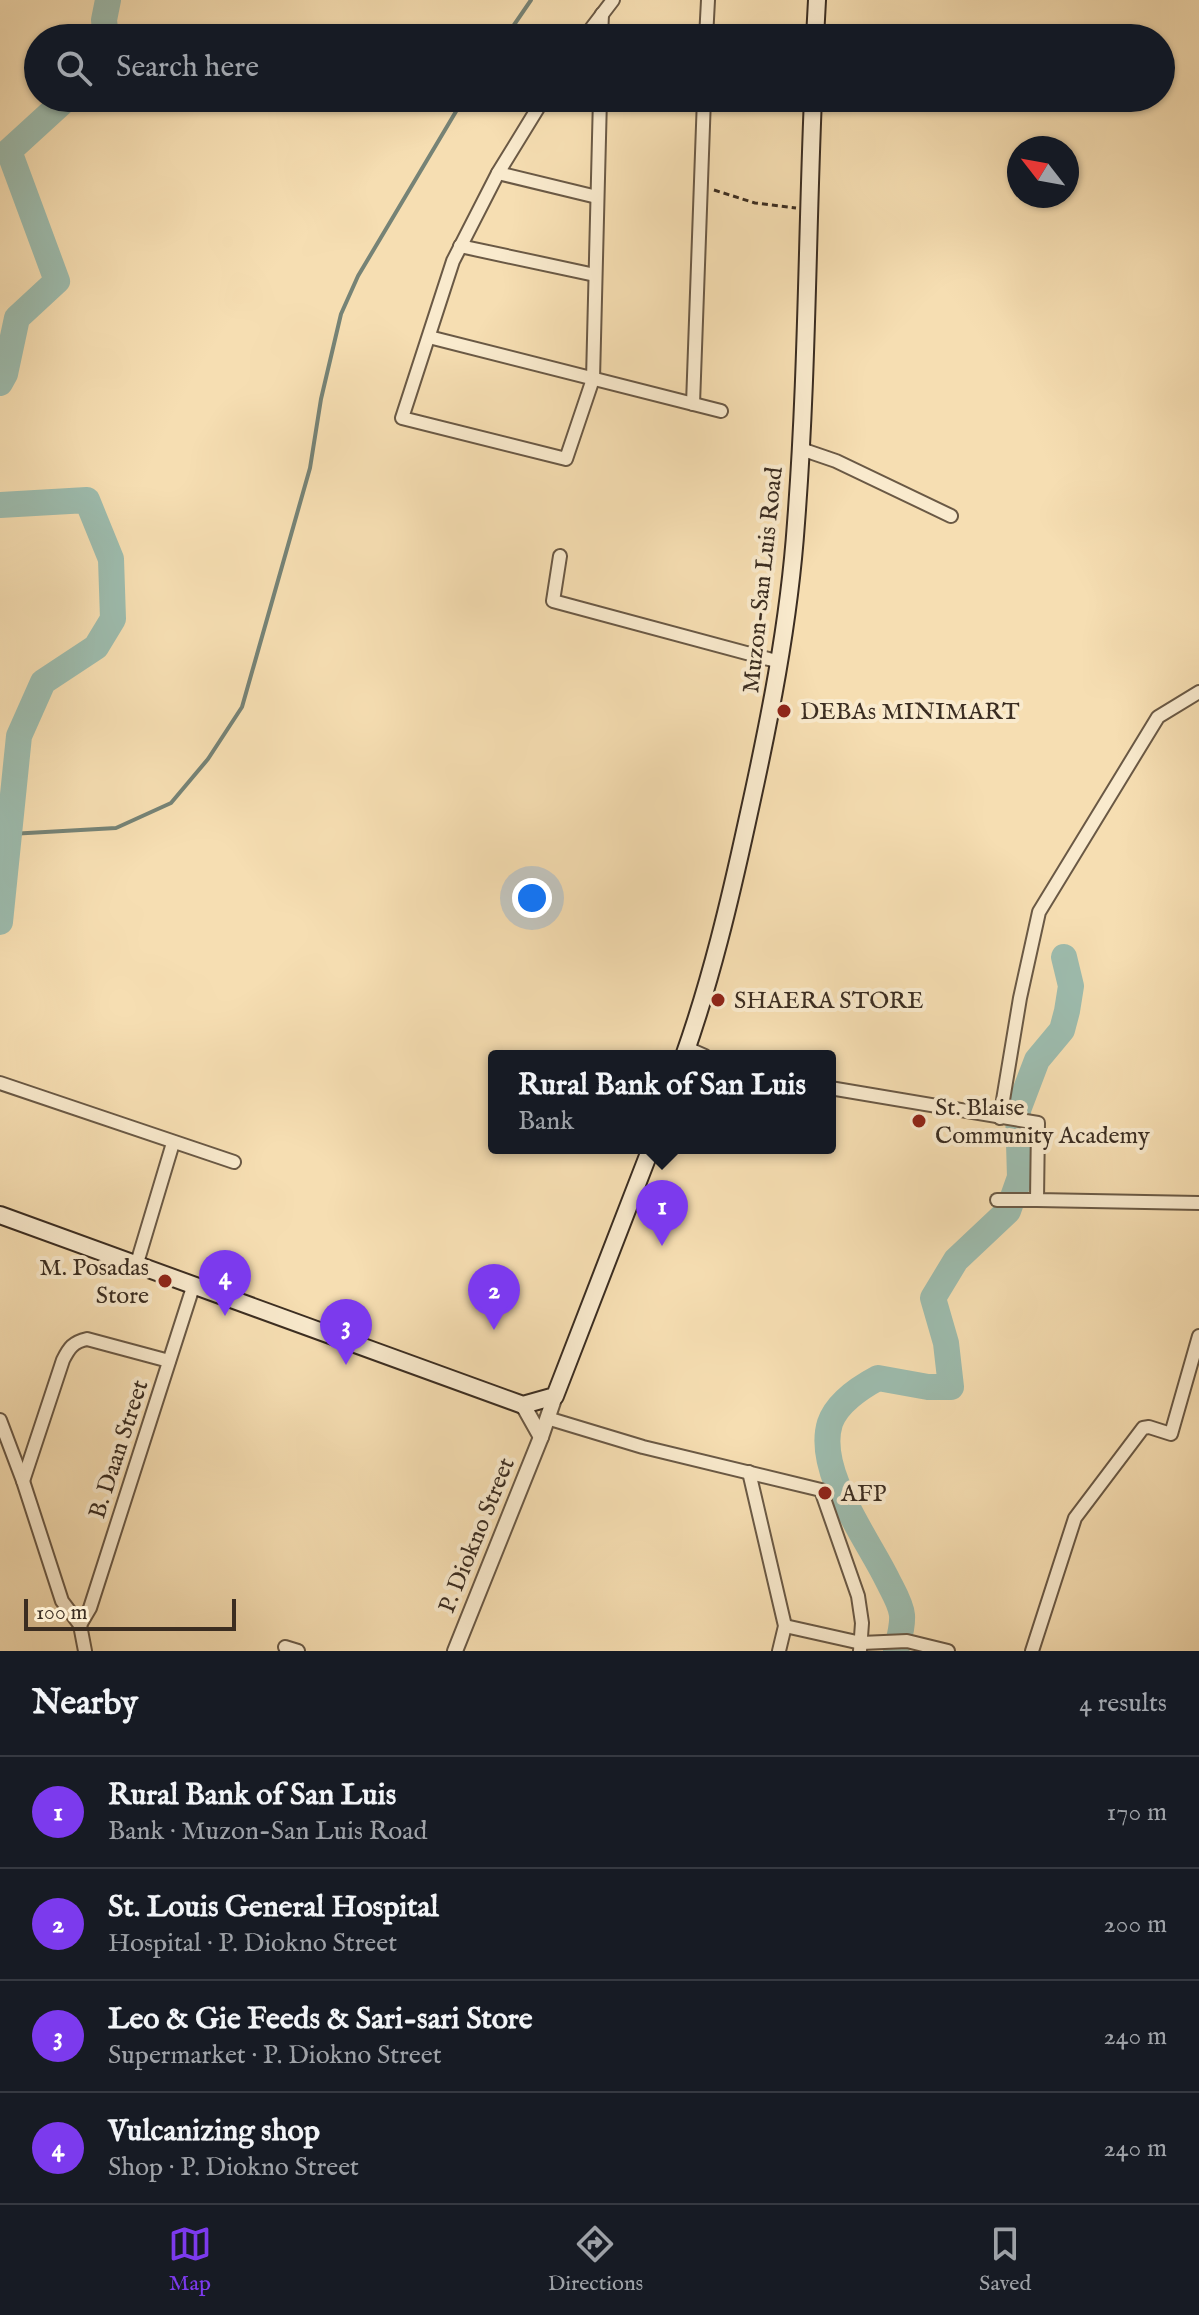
<!DOCTYPE html>
<meta charset="utf-8">
<style>
:root{--surface:#171b24;--page:#20242c;--text:#f1f3f6;--muted:#9ea1a6;--line:#363941;--accent:#7c3aed}
body{margin:0;font-family:"IM FELL English",serif;background:var(--page);color:var(--text)}
.compass{position:absolute;left:1007px;top:136px;width:72px;height:72px;border-radius:50%;background:var(--surface);box-shadow:0 2px 6px #0004;rotate:301deg}
.scale{position:absolute;left:24px;bottom:20px;width:212px;box-sizing:border-box;padding-left:8px;border:4px solid #3b2d21;border-top:0;font-size:22px;line-height:28px;white-space:nowrap;color:#3b2d21;-webkit-text-stroke:6px #f9eacd;paint-order:stroke}
.you{position:absolute;left:532px;top:898px;width:28px;height:28px;margin:-20px;border:6px solid #fff;border-radius:50%;background:#1a73e8;box-shadow:0 0 0 12px #1a73e833}
.badge{display:grid;place-items:center;width:52px;height:52px;border-radius:50%;background:var(--accent);color:#fff;font-size:26px;font-weight:700}
.pin{position:absolute;translate:-50% -66px;filter:drop-shadow(0 2px 4px #0008)}
.pin::after{content:'';position:absolute;top:42px;width:28px;height:24px;background:inherit;clip-path:polygon(0 0,100% 0,50% 100%)}
.popup{position:absolute;left:488px;top:1050px;width:348px;height:104px;box-sizing:border-box;display:grid;place-content:center;border-radius:8px;background:var(--surface);filter:drop-shadow(0 2px 6px #0005);font-size:26px;white-space:nowrap;color:var(--muted)}
.popup b{font-size:30px;color:var(--text)}
.popup::after{content:'';position:absolute;left:50%;top:100%;margin-left:-16px;border:16px solid transparent;border-top-color:var(--surface)}
.list{margin:0;padding:0;list-style:none}
h2{display:flex;justify-content:space-between;align-items:center;height:104px;margin:0;padding:0 32px;font-size:34px}
h2 small{font-size:26px;font-weight:400;color:var(--muted)}
.list li{display:grid;grid-template-columns:52px 1fr auto;gap:24px;align-items:center;box-sizing:border-box;height:112px;padding:0 32px;border-top:2px solid var(--line)}
.list b{display:block;font-size:30px;white-space:nowrap}
.list p{margin:0;font-size:26px;white-space:nowrap;color:var(--muted)}
.list em{font-size:26px;font-style:normal;color:var(--muted)}
.icon{flex:none;width:44px;height:44px;fill:none;stroke:currentColor;stroke-width:2;stroke-linecap:round;stroke-linejoin:round}
.map{position:relative;flex:none;width:1199px;height:1651px;overflow:hidden}
.search{position:absolute;background:var(--surface);box-shadow:0 2px 6px #0004;left:24px;right:24px;top:24px;height:88px;display:flex;align-items:center;gap:20px;box-sizing:border-box;padding:0 28px;border-radius:44px;color:var(--muted);font-size:30px}
.sheet{height:552px;background:var(--surface)}
nav{display:flex;justify-content:space-around;align-items:center;box-sizing:border-box;height:112px;border-top:2px solid var(--line);background:var(--surface);font-size:22px;color:var(--muted)}
nav a{display:grid;justify-items:center;gap:4px}
nav .on{color:var(--accent)}
.map>svg:first-child{display:block}
</style>
<div class="map">
<svg width="1199" height="1651" viewBox="0 0 1199 1651">
<rect width="100%" height="100%" fill="#f6deb2"/>
<filter id="stains"><feTurbulence type="fractalNoise" baseFrequency=".0025" numOctaves="4"/><feColorMatrix values="0 0 0 0 .2 0 0 0 0 .09 0 0 0 0 .02 0 0 0 .5 -.17"/></filter>
<radialGradient id="worn" r=".72"><stop offset=".6" stop-color="#630" stop-opacity="0"/><stop offset="1" stop-color="#630" stop-opacity=".3"/></radialGradient>
<g fill="none" stroke-linecap="round" stroke-linejoin="round">
<g stroke="#768376" stroke-width="4">
<path d="M505,38L531,0"/>
<path d="M10,834L116,828L171,803L208,759L242,707L310,468L321,399L341,314L358,276L464,98"/>
</g>
<g stroke="#9dbcae" stroke-width="26">
<path d="M106,38L104,20L108,0"/>
<path d="M0,383L5,374L17,318L57,281L9,151L67,98"/>
<path d="M0,505L87,500L111,559L113,619L96,647L43,682L19,736L0,922"/>
<path d="M896,1651C899,1639 903,1627 902,1615C901,1604 893,1591 888,1581C868,1539 815,1471 830,1423C837,1403 861,1387 878,1378L928,1387H951L946,1343L933,1298L956,1260L1008,1211L1020,1177L1018,1110L1037,1060L1062,1030L1067,1011L1071,986L1064,957"/>
</g>
<g stroke="#6a5945" stroke-width="16">
<g id="minor">
<path d="M584,38L613,0"/>
<path d="M601,38L602,14"/>
<path d="M706,38L708,0"/>
<path d="M544,98L498,173L453,261L402,418L566,459L593,379L600,98"/>
<path d="M498,173L597,197"/>
<path d="M460,246L595,275"/>
<path d="M429,337L721,411"/>
<path d="M693,404L704,98"/>
<path d="M801,449L836,461L951,516"/>
<path d="M560,556L553,601L780,662"/>
<path d="M687,1048L705,1056"/>
<path d="M0,1083L234,1162"/>
<path d="M830,1088L1038,1123L1037,1200L1199,1203"/>
<path d="M1000,1118L1020,998L1039,912L1158,717L1199,692"/>
<path d="M997,1200H1037"/>
<path d="M137,1263L173,1143"/>
<path d="M547,1418L643,1447L821,1490L858,1596L862,1623L860,1651"/>
<path d="M0,1420L23,1481L62,1601L80,1625L85,1651"/>
<path d="M749,1472L785,1626L779,1651"/>
<path d="M23,1481L63,1360C69,1348 73,1342 87,1339L169,1361"/>
<path d="M80,1625L90,1608L194,1284"/>
<path d="M785,1626L861,1643L907,1641L948,1651"/>
<path d="M285,1647L298,1651"/>
<path d="M1032,1651L1075,1518L1143,1428L1149,1427L1171,1434L1199,1336"/>
</g>
</g>
<g stroke="#6a5945" stroke-width="18">
<g id="tertiary">
<path d="M523,1405L541,1437"/>
<path d="M455,1651L541,1437L555,1396"/>
</g>
</g>
<g stroke="#3b2d21" stroke-width="20">
<g id="secondary">
<path d="M815,38L817,0"/>
<path d="M684,1056C711,980 730,900 747,822C769,723 789,624 796,523C807,382 807,239 813,98"/>
<path d="M0,1215L523,1405L555,1396L651,1148"/>
</g>
</g>
<path stroke="#3b2d21" stroke-width="3" stroke-dasharray="6 4" stroke-linecap="butt" d="M714,190L755,203L796,208"/>
<use href="#minor" stroke="#f9eacd" stroke-width="12"/>
<use href="#tertiary" stroke="#f9eacd" stroke-width="14"/>
<use href="#secondary" stroke="#f9eacd" stroke-width="16"/>
</g>
<g fill="#8f2418" stroke="#f9eacd" stroke-width="3">
<circle cx="784" cy="711" r="8"/>
<circle cx="718" cy="1000" r="8"/>
<circle cx="919" cy="1121" r="8"/>
<circle cx="165" cy="1281" r="8"/>
<circle cx="825" cy="1493" r="8"/>
</g>
<g text-anchor="middle" stroke-width="8" stroke-linejoin="round" paint-order="stroke">
<g font-size="24" fill="#3b2d21" stroke="#f9eacd">
<text transform="translate(762 580) rotate(-84)" y="8">Muzon-San Luis Road</text>
<text transform="translate(118 1449) rotate(-72)" y="8">B. Daan Street</text>
<text transform="translate(476 1535) rotate(-68)" y="8">P. Diokno Street</text>
</g>
<g font-size="24" fill="#3b2d21" stroke="#f9eacd" text-anchor="start">
<text x="800" y="719">DEBAs MINIMART</text>
<text x="734" y="1008">SHAERA STORE</text>
<text x="935" y="1115">St. Blaise<tspan x="935" dy="28">Community Academy</tspan></text>
<text x="149" y="1275" text-anchor="end">M. Posadas<tspan x="149" dy="28">Store</tspan></text>
<text x="841" y="1501">AFP</text>
</g>
</g>
<rect width="100%" height="100%" filter="url(#stains)"/>
<rect width="100%" height="100%" fill="url(#worn)"/>
</svg>
<svg class="compass" viewBox="-18 -18 36 36"><path d="M0-13l5 13h-10z" fill="#e53935"/><path d="M0 13l5-13h-10z" fill="#9ea1a6"/></svg>
<div class="scale">100 m</div>
<div class="you"></div>
<div class="pin badge" style="left:662px;top:1246px">1</div>
<div class="popup"><b>Rural Bank of San Luis</b>Bank</div>
<div class="pin badge" style="left:494px;top:1330px">2</div>
<div class="pin badge" style="left:346px;top:1365px">3</div>
<div class="pin badge" style="left:225px;top:1316px">4</div>
<div class="search"><svg class="icon" aria-label="search" viewBox="0 0 24 24"><circle cx="10" cy="10" r="6"/><path d="M15 15l6 6"/></svg>Search here</div>
</div>
<section class="sheet">
<h2>Nearby<small>4 results</small></h2>
<ul class="list">
<li><span class="badge">1</span><div><b>Rural Bank of San Luis</b><p>Bank · Muzon-San Luis Road</p></div><em>170 m</em></li>
<li><span class="badge">2</span><div><b>St. Louis General Hospital</b><p>Hospital · P. Diokno Street</p></div><em>200 m</em></li>
<li><span class="badge">3</span><div><b>Leo &amp; Gie Feeds &amp; Sari-sari Store</b><p>Supermarket · P. Diokno Street</p></div><em>240 m</em></li>
<li><span class="badge">4</span><div><b>Vulcanizing shop</b><p>Shop · P. Diokno Street</p></div><em>240 m</em></li>
</ul>
</section>
<nav>
<a class="on"><svg class="icon" aria-label="map" viewBox="0 0 24 24"><path d="M3 6l6-2 6 2 6-2v14l-6 2-6-2-6 2zM9 4v14M15 6v14"/></svg>Map</a>
<a><svg class="icon" aria-label="directions" viewBox="0 0 24 24"><path d="M12 3l9 9-9 9-9-9zM9 14v-3h6M13 9l2 2-2 2"/></svg>Directions</a>
<a><svg class="icon" aria-label="saved" viewBox="0 0 24 24"><path d="M7 4h10v16l-5-4-5 4z"/></svg>Saved</a>
</nav>
